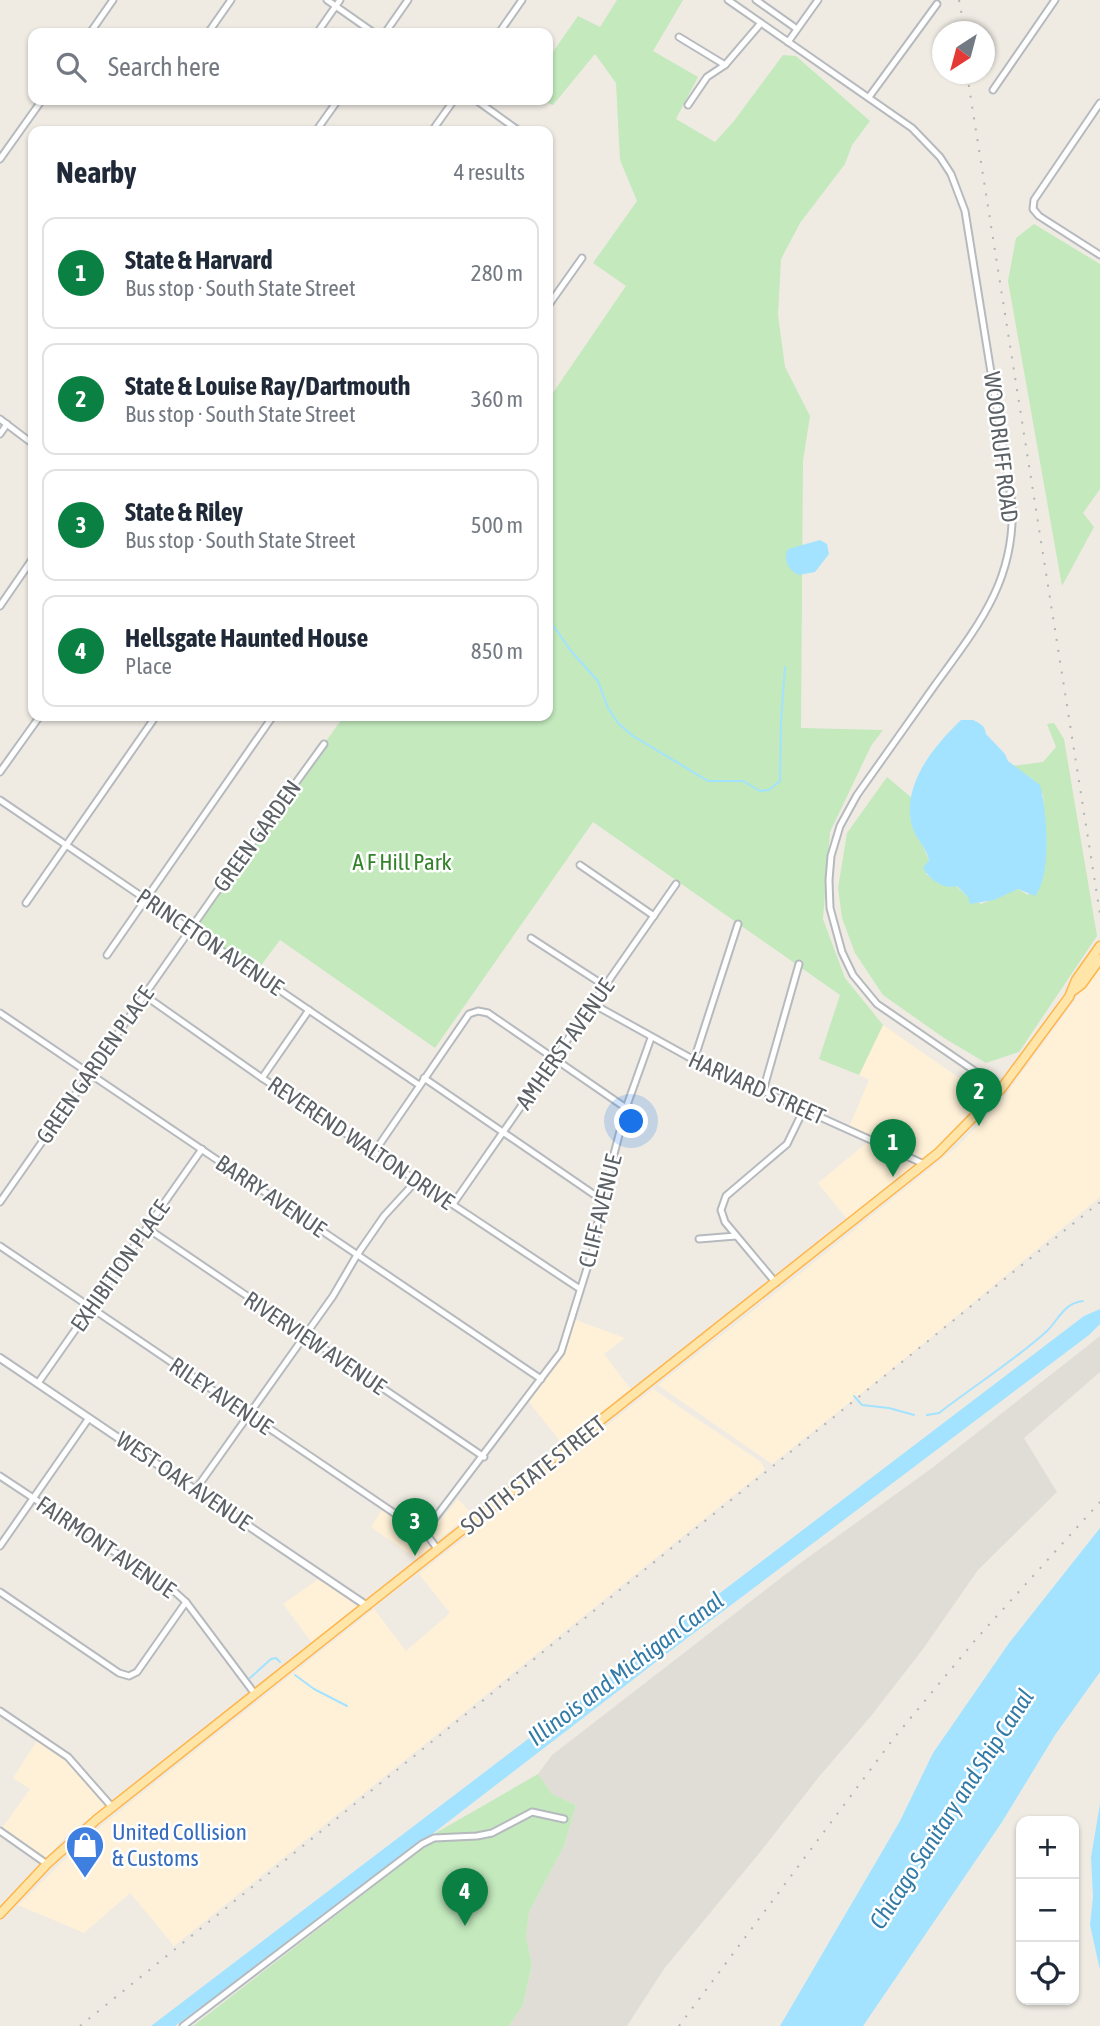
<!DOCTYPE html>
<meta charset="utf-8">
<style>
:root{--surface:#fff;--page:#f6f6f7;--text:#1f2937;--muted:#747a83;--line:#e0e1e3;--accent:#0b8043}
body{margin:0;font-family:"Asap Condensed",sans-serif;background:var(--page);color:var(--text)}
.controls{position:absolute;right:21px;bottom:21px;display:grid;overflow:hidden;border-radius:14px;box-shadow:0 2px 5px #0004}
.controls button{width:63px;height:63px;display:grid;place-items:center;padding:0;border:0;border-bottom:2px solid var(--line);background:var(--surface);color:var(--text);font:35px sans-serif}
.compass{position:absolute;left:932px;top:21px;width:63px;height:63px;border-radius:50%;background:var(--surface);box-shadow:0 2px 5px #0004;rotate:216deg}
.you{position:absolute;left:632px;top:1122px;width:24px;height:24px;margin:-18px;border:5px solid #fff;border-radius:50%;background:#1a73e8;box-shadow:0 0 0 10px #1a73e833}
.badge{display:grid;place-items:center;width:46px;height:46px;border-radius:50%;background:var(--accent);color:#fff;font-size:23px;font-weight:700}
.pin{position:absolute;translate:-50% -58px;filter:drop-shadow(0 2px 4px #0008)}
.pin::after{content:'';position:absolute;top:37px;width:24px;height:21px;background:inherit;clip-path:polygon(0 0,100% 0,50% 100%)}
.list{margin:0;padding:0;list-style:none}
h2{display:flex;justify-content:space-between;align-items:center;height:91px;margin:0;padding:0 28px;font-size:30px}
h2 small{font-size:23px;font-weight:400;color:var(--muted)}
.list li{display:grid;grid-template-columns:46px 1fr auto;gap:21px;align-items:center;box-sizing:border-box;height:112px;margin:0 14px 14px;padding:0 14px;border:2px solid var(--line);border-radius:14px}
.list b{display:block;font-size:26px;white-space:nowrap}
.list p{margin:0;font-size:23px;white-space:nowrap;color:var(--muted)}
.list em{font-size:23px;font-style:normal;color:var(--muted)}
.icon{flex:none;width:38px;height:38px;fill:none;stroke:currentColor;stroke-width:2;stroke-linecap:round;stroke-linejoin:round}
.map{position:relative;flex:none;width:1100px;height:2026px;overflow:hidden}
.search{position:absolute;background:var(--surface);box-shadow:0 2px 5px #0004;left:28px;top:28px;width:525px;height:77px;display:flex;align-items:center;gap:18px;box-sizing:border-box;padding:0 24px;border-radius:14px;color:var(--muted);font-size:26px}
.panel{position:absolute;background:var(--surface);box-shadow:0 2px 5px #0004;left:28px;top:126px;width:525px;height:595px;border-radius:14px}
.map>svg:first-child{display:block}
</style>
<div class="map">
<svg width="1100" height="2026" viewBox="0 0 1100 2026">
<rect width="100%" height="100%" fill="#efebe3"/>
<g fill="#fff1d8">
<path d="M1100,966V1197L928,1340L772,1464L658,1385L790,1282L958,1146L1001,1101Z"/>
<path d="M883,1025L988,1098L966,1122L924,1159L849,1127L869,1080L859,1075Z"/>
<path d="M870,1140L921,1161L847,1219L818,1183Z"/>
<path d="M573,1319L625,1338L604,1354L632,1391L562,1444L529,1402L563,1355Z"/>
<path d="M653,1389L761,1462L765,1470L174,1946L130,1893L84,1933L18,1905L90,1835L374,1609L406,1651L450,1613L419,1574Z"/>
<path d="M458,1499L472,1514L439,1539H433L437,1524Z"/>
<path d="M383,1508L426,1537L434,1548L418,1560L371,1527Z"/>
<path d="M321,1577L362,1605L312,1643L283,1604Z"/>
<path d="M38,1739L68,1758L108,1806L71,1831L42,1862L0,1831L30,1789L13,1778Z"/>
</g>
<path fill="#e0ddd7" d="M1100,1336V1372L1024,1438L1057,1492L978,1570L923,1649L871,1716L818,1778L761,1851L664,1969L627,2026H509L523,2005L532,1966L526,1937L529,1912L564,1846L576,1805L552,1794L538,1774L552,1755L799,1564L932,1468Z"/>
<g fill="#c3e9bd">
<path d="M617,0H683L653,51L698,77L676,119L715,142L734,121L783,55L796,56L870,121L852,145L845,164L800,223L781,259L778,315L785,367L810,416L803,461L801,728L883,730L871,746L830,832L823,919L845,978L883,1025L859,1075L819,1059L840,995L593,822L435,1048L280,940L256,972L193,928L344,716H548V400L626,286L593,263L637,201L620,160L616,83L595,54L553,105L541,100H548V59L578,16L600,27Z"/>
<path d="M1034,224L1100,264V489L1083,513L1094,527L1062,586L1008,281L1016,238Z"/>
<path d="M1054,723L1064,739L1097,936L1019,1052L986,1063L944,1038L883,995L855,953L842,918L838,888L847,833L887,777L912,798L910,817L929,860L926,874C936,883 943,886 956,886L968,897L981,904L1018,889L1028,895L1046,843L1043,795L1032,779L1013,766L1043,762L1056,747L1047,724Z"/>
<path d="M538,1774L552,1794L576,1805L564,1846L529,1912L526,1937L532,1965L523,2005L509,2026H193L418,1852L434,1834Z"/>
</g>
<g fill="#a3e3ff">
<path d="M820,540L827,544L829,554L815,572L799,575C788,570 783,560 788,549Z"/>
<path d="M961,720H973L979,723L984,727L986,734L1005,754L1008,761L1040,785C1047,811 1052,875 1035,896L1018,889L994,900L970,904L968,897L957,886C943,890 929,879 923,868L929,860C926,847 916,839 912,826C901,785 934,746 961,720Z"/>
<path d="M1100,1309V1324L1089,1335L678,1645L323,1918L175,2026H151L1084,1316Z"/>
<path d="M1100,1528V1672L1055,1735L1002,1822L863,2026H780L900,1821L933,1753L1009,1643Z"/>
<path d="M1100,1804V1970L1090,1925L1093,1897L1091,1857Z"/>
</g>
<g fill="none" stroke-linecap="round" stroke-linejoin="round">
<g stroke="#a3e3ff" stroke-width="2">
<path d="M548,618L571,651L598,681L608,708L618,723L633,736L708,781H743L760,791L769,790L780,781L781,721L785,667"/>
<path d="M854,1396L862,1405L889,1408L914,1415"/>
<path d="M927,1415L939,1413C975,1385 1014,1361 1047,1331C1059,1319 1064,1303 1083,1301"/>
<path d="M295,1675L314,1689L347,1706"/>
<path d="M250,1678L271,1659L276,1658L280,1662"/>
</g>
<g stroke="#b6babe" stroke-width="9">
<g id="minor">
<path d="M327,0L374,33"/>
<path d="M728,0L912,128L940,157L951,174L965,211L1012,503C1016,580 978,626 935,685C909,722 883,758 857,795L840,826L831,856L829,880L830,908L842,952L853,975L877,1004L1001,1089"/>
<path d="M756,0L797,29"/>
<path d="M90,33L113,0"/>
<path d="M208,33L231,0"/>
<path d="M317,33L340,0"/>
<path d="M385,33L408,0"/>
<path d="M499,33L522,0"/>
<path d="M679,37L725,65"/>
<path d="M788,42L818,0"/>
<path d="M993,90L1055,0"/>
<path d="M869,97L937,4"/>
<path d="M476,100L519,131"/>
<path d="M1100,103L1034,200L1033,209L1039,216L1100,255"/>
<path d="M688,105L707,77L725,65L761,23"/>
<path d="M316,131L338,100"/>
<path d="M432,131L454,100"/>
<path d="M0,159L42,100"/>
<path d="M548,306L582,258"/>
<path d="M0,419L33,444"/>
<path d="M0,434L7,424"/>
<path d="M0,606L33,558"/>
<path d="M0,772L40,716"/>
<path d="M0,800L419,1085"/>
<path d="M580,865L654,916"/>
<path d="M26,903L156,716"/>
<path d="M531,938L605,986"/>
<path d="M107,955L273,716"/>
<path d="M144,995L262,1078L580,1289"/>
<path d="M593,1004L694,1060L924,1164"/>
<path d="M0,1013L541,1379"/>
<path d="M694,1060L738,924"/>
<path d="M262,1078L309,1010"/>
<path d="M424,1078L602,1200"/>
<path d="M763,1091L799,964"/>
<path d="M375,1151L469,1014L478,1011L488,1013L626,1108"/>
<path d="M0,1202L215,894L324,744"/>
<path d="M453,1204L676,884"/>
<path d="M147,1228L484,1457"/>
<path d="M699,1239L736,1236"/>
<path d="M0,1246L428,1536L438,1550"/>
<path d="M776,1283L725,1222L721,1210L726,1196L787,1144L804,1109"/>
<path d="M38,1383L202,1149"/>
<path d="M0,1476L175,1592L186,1602L255,1694"/>
<path d="M196,1489L333,1296L357,1255L384,1216L417,1180"/>
<path d="M428,1536L429,1526L561,1352L593,1249L602,1200L626,1108L651,1038"/>
<path d="M0,1546L89,1418"/>
<path d="M0,1592L119,1673L129,1676L137,1672L186,1602"/>
<path d="M0,1711L68,1757L112,1807"/>
<path d="M0,1831L47,1864"/>
<path d="M183,2026L422,1844L434,1838L477,1836L492,1833L532,1812L564,1819"/>
</g>
</g>
<g stroke="#b6babe" stroke-width="10">
<path id="tertiary" d="M0,1358L367,1606"/>
</g>
<g stroke="#feb54d" stroke-width="11">
<g id="primary">
<path d="M1074,990L1082,984L1100,959"/>
<path d="M0,1914L47,1864L96,1820L938,1153L1001,1089L1069,997L1076,980L1100,946"/>
</g>
</g>
<use href="#minor" stroke="#fff" stroke-width="5"/>
<use href="#tertiary" stroke="#fff" stroke-width="6"/>
<use href="#primary" stroke="#ffe5a8" stroke-width="8"/>
<g stroke="#b3b4b5" stroke-width="2" stroke-dasharray="2 9" stroke-linecap="butt">
<path d="M959,0L965,32"/>
<path d="M967,74L1100,914"/>
<path d="M80,2026L1100,1202"/>
<path d="M679,2026L894,1738L977,1638L1100,1502"/>
</g>
</g>
<defs>
<g id="shop-pin" transform="scale(2.0125)"><path d="M0 17L-7.5 6A9.5 9.5 0 1 1 7.5 6Z" fill="#3f7fe0" stroke="#fff"/><path d="M-5-2.5h2.3a2.7 3.5 0 0 1 5.4 0H5L5.5 6h-11ZM-1.5-2.5h3a1.5 2.3 0 0 0-3 0Z" fill="#fff"/></g>
</defs>
<g fill-rule="evenodd">
<use href="#shop-pin" x="85" y="1845"/>
</g>
<g text-anchor="middle" stroke-width="5" stroke-linejoin="round" paint-order="stroke">
<g font-size="23" fill="#5b6165" stroke="#fff">
<text transform="translate(1001 447) rotate(83)" y="8">WOODRUFF ROAD</text>
<text transform="translate(257 836) rotate(-54)" y="8">GREEN GARDEN</text>
<text transform="translate(210 942) rotate(34)" y="8">PRINCETON AVENUE</text>
<text transform="translate(565 1044) rotate(-55)" y="8">AMHERST AVENUE</text>
<text transform="translate(95 1065) rotate(-55)" y="8">GREEN GARDEN PLACE</text>
<text transform="translate(757 1088) rotate(24)" y="8">HARVARD STREET</text>
<text transform="translate(361 1143) rotate(34)" y="8">REVEREND WALTON DRIVE</text>
<text transform="translate(271 1196) rotate(34)" y="8">BARRY AVENUE</text>
<text transform="translate(600 1211) rotate(-76)" y="8">CLIFF AVENUE</text>
<text transform="translate(120 1266) rotate(-55)" y="8">EXHIBITION PLACE</text>
<text transform="translate(315 1343) rotate(34)" y="8">RIVERVIEW AVENUE</text>
<text transform="translate(221 1396) rotate(34)" y="8">RILEY AVENUE</text>
<text transform="translate(533 1475) rotate(-38)" y="8">SOUTH STATE STREET</text>
<text transform="translate(184 1481) rotate(34)" y="8">WEST OAK AVENUE</text>
<text transform="translate(106 1547) rotate(34)" y="8">FAIRMONT AVENUE</text>
</g>
<g font-size="23" fill="#34832c" stroke="#fff">
<text x="402" y="870">A F Hill Park</text>
</g>
<g font-size="23" fill="#366cbe" stroke="#fff" text-anchor="start">
<text x="112" y="1840">United Collision<tspan x="112" dy="26">&amp; Customs</tspan></text>
</g>
<g font-size="24" font-style="italic" fill="#337ba7" stroke="#fff">
<text transform="translate(626 1669) rotate(-37)" y="8">Illinois and Michigan Canal</text>
<text transform="translate(952 1809) rotate(-57)" y="8">Chicago Sanitary and Ship Canal</text>
</g>
</g>
</svg>
<div class="controls">
<button>+</button>
<button>−</button>
<button><svg class="icon" aria-label="locate" viewBox="0 0 24 24"><circle cx="12" cy="12" r="6"/><path d="M12 2v4M12 18v4M2 12h4M18 12h4"/></svg></button>
</div>
<svg class="compass" viewBox="-18 -18 36 36"><path d="M0-13l5 13h-10z" fill="#e53935"/><path d="M0 13l5-13h-10z" fill="#747a83"/></svg>
<div class="you"></div>
<div class="pin badge" style="left:893px;top:1177px">1</div>
<div class="pin badge" style="left:979px;top:1126px">2</div>
<div class="pin badge" style="left:415px;top:1556px">3</div>
<div class="pin badge" style="left:465px;top:1926px">4</div>
<div class="search"><svg class="icon" aria-label="search" viewBox="0 0 24 24"><circle cx="10" cy="10" r="6"/><path d="M15 15l6 6"/></svg>Search here</div>
<section class="panel">
<h2>Nearby<small>4 results</small></h2>
<ul class="list">
<li><span class="badge">1</span><div><b>State &amp; Harvard</b><p>Bus stop · South State Street</p></div><em>280 m</em></li>
<li><span class="badge">2</span><div><b>State &amp; Louise Ray/Dartmouth</b><p>Bus stop · South State Street</p></div><em>360 m</em></li>
<li><span class="badge">3</span><div><b>State &amp; Riley</b><p>Bus stop · South State Street</p></div><em>500 m</em></li>
<li><span class="badge">4</span><div><b>Hellsgate Haunted House</b><p>Place</p></div><em>850 m</em></li>
</ul>
</section>
</div>
